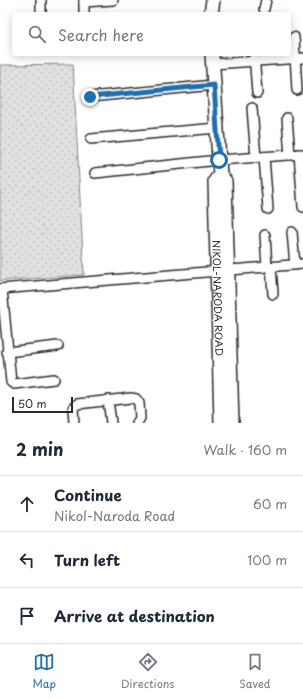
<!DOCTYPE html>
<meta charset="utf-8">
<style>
:root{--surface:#fff;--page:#f2f2f3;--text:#1f2937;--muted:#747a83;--line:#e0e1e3;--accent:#1f6fb2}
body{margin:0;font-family:"Playpen Sans",sans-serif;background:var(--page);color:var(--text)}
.scale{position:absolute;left:12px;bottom:10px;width:61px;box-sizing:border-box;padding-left:4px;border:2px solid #2b2b2b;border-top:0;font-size:11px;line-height:14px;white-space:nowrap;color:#2b2b2b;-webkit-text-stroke:3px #fff;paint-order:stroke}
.stop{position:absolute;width:12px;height:12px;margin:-9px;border:3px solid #1f6fb2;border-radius:50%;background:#fff}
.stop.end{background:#1f6fb2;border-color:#fff;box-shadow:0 1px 4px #0008}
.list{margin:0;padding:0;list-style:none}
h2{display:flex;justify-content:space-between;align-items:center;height:52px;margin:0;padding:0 16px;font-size:17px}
h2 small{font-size:13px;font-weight:400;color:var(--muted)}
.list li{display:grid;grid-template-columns:26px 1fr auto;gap:12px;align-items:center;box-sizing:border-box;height:56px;padding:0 16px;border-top:1px solid var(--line)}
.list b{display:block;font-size:15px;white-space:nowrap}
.list p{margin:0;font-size:13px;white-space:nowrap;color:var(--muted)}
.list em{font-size:13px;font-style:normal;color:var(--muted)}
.icon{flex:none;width:22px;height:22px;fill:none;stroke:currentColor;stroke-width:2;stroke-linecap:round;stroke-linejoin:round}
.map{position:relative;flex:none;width:303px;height:423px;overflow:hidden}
.search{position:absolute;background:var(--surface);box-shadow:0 2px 10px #0003;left:12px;right:12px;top:12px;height:44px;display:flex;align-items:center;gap:10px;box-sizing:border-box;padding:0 14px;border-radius:4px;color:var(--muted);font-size:15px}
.sheet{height:220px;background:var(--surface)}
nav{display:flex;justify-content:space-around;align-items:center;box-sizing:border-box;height:56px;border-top:1px solid var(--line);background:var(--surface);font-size:11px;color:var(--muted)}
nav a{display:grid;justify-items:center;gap:2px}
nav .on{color:var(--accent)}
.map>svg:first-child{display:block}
</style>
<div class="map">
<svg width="303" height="423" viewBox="0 0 303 423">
<defs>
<pattern id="park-dots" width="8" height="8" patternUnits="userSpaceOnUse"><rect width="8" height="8" fill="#e0e0e0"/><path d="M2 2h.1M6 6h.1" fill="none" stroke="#c0c0c0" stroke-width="1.8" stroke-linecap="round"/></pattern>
</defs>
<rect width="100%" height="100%" fill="#fff"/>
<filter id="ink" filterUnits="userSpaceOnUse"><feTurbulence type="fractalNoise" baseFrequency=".025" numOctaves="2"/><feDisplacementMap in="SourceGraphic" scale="8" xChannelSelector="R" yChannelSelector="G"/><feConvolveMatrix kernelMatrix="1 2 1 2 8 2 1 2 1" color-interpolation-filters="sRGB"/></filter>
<g filter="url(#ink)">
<path fill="url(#park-dots)" stroke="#868686" d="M73,64L84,275L0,281V65Z"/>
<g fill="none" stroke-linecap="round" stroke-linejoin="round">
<g stroke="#2b2b2b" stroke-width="12">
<g id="minor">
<path d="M41,0V14"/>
<path d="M84,0V14"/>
<path d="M84,2L113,0"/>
<path d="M264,9L266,0"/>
<path d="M294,37L297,90"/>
<path d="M254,54L257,93"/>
<path d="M213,64L303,58"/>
<path d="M90,97L214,85"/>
<path d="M252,108L256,158"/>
<path d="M287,118L290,155"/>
<path d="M91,139L217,128"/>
<path d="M299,154L303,207"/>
<path d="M264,157L268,209"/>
<path d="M95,173L219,160L303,154"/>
<path d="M292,232L295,265"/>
<path d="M265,235L267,267"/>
<path d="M271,267L273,294"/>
<path d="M0,289L303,264"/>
<path d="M2,289L11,382L14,384L54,379"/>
<path d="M7,352L58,346"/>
<path d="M108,400L111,423"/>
<path d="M74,423L73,408L77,404L131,398L136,399L139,403L140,418L137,423"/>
</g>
</g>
<g stroke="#2b2b2b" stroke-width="16">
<g id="secondary">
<path d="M211,14L213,0"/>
<path d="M212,54L220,175L225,181L232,423"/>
<path id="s1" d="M220,175L215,181L221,423"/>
</g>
</g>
<use href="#minor" stroke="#fff" stroke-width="9"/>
<use href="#secondary" stroke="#fff" stroke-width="13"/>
</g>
</g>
<g fill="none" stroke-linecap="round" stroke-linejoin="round" filter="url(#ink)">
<path stroke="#1f6fb2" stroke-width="5" d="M90,97L214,85L219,160"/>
</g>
<g text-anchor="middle" stroke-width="4" stroke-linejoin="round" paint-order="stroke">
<g font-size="10" fill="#2b2b2b" stroke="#fff">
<text dy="4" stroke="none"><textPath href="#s1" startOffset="125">NIKOL-NARODA ROAD</textPath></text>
</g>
</g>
</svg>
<div class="scale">50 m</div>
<div class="stop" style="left:219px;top:160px"></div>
<div class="stop end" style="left:90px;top:97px"></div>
<div class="search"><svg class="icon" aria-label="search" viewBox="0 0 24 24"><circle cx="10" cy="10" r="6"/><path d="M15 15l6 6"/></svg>Search here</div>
</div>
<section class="sheet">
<h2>2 min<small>Walk · 160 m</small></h2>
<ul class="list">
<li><svg class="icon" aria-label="ahead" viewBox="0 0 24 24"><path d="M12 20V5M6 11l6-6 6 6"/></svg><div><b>Continue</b><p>Nikol-Naroda Road</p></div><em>60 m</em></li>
<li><svg class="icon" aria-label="left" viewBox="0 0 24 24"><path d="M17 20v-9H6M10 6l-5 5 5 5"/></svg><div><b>Turn left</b></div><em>100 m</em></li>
<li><svg class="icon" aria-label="arrive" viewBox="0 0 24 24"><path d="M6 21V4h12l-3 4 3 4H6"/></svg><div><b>Arrive at destination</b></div></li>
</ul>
</section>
<nav>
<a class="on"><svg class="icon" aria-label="map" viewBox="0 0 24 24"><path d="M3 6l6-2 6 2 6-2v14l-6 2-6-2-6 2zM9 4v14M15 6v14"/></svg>Map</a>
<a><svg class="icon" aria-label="directions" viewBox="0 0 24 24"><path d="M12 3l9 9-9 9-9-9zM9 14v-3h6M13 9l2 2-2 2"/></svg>Directions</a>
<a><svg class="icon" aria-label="saved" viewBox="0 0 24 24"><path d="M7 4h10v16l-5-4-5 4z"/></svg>Saved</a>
</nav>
